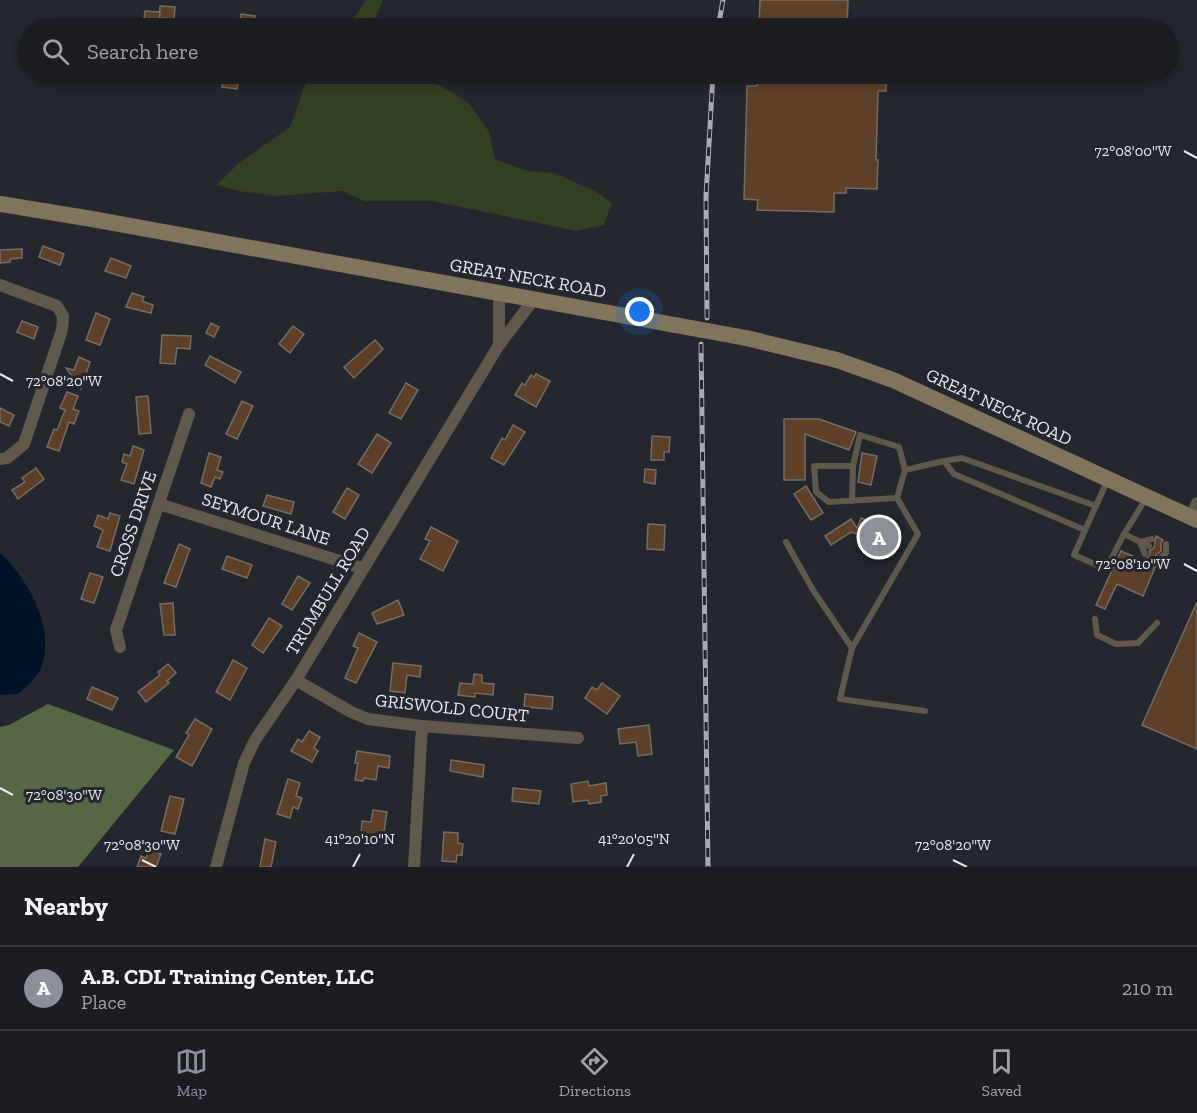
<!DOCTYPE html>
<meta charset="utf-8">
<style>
:root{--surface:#1b1d22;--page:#282a2f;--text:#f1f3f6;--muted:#a0a2a5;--line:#393b40;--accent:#8c9099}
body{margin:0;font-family:"Zilla Slab",serif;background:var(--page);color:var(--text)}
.you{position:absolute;left:640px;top:312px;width:21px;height:21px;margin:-15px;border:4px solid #fff;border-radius:50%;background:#1a73e8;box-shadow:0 0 0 9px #1a73e833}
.badge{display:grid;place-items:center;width:39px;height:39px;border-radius:50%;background:var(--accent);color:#fff;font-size:20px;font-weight:700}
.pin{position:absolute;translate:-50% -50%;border:3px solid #fff;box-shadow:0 2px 6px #0006}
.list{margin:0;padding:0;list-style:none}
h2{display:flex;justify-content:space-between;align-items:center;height:78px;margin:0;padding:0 24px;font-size:26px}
h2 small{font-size:20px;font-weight:400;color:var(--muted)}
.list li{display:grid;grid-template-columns:39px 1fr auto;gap:18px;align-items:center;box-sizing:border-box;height:84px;padding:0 24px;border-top:2px solid var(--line)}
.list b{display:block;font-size:22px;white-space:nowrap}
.list p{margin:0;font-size:20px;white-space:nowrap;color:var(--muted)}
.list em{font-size:20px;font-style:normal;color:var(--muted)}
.icon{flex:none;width:33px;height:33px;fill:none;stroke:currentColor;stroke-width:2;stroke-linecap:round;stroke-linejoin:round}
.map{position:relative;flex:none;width:1197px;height:867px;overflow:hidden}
.search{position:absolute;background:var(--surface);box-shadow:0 3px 9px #0003;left:18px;right:18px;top:18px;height:66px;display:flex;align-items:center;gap:15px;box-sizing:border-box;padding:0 21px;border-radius:33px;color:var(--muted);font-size:22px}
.sheet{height:162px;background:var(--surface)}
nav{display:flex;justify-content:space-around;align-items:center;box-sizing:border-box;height:84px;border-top:2px solid var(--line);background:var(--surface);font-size:16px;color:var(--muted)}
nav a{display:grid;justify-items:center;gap:3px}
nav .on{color:var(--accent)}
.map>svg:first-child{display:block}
</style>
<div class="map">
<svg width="1197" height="867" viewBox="0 0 1197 867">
<rect width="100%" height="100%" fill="#24272d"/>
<g fill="#333f23">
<path d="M366,0H383L374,22L376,28H347Z"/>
<path d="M309,74H410L439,85L468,102L489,132L495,159L528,171L554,173L595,191L612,203L604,225L576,231L432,201H364L342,191L278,196L239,191L217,185L239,163L290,127Z"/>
</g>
<path fill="#576644" d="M48,704L174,750L78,867H0V727L9,725Z"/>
<path fill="#001228" d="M0,553C27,577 55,628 42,665C39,676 27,685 19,694L0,695Z"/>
<g fill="#5e4028" stroke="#736c67" stroke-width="1.5">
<path d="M760,0H848L847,28H759Z"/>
<path d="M160,6L175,7L174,19L159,18Z"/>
<path d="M145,11L160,12L158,28L143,27Z"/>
<path d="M241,14L255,16L253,28H239Z"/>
<path d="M223,74H239L237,89L222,87Z"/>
<path d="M757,74H886V91H878L876,160H878L877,189L846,188V193H834V212L757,210L758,200L744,199L747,86H757Z"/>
<path d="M43,246L64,254L60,265L39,257Z"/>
<path d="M22,249V258L10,259V262L0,263V250Z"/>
<path d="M111,258L131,266L126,278L105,271Z"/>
<path d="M132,293L144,297L142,301L153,305L151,313L126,307Z"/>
<path d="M96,313L110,319L100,345L86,340Z"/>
<path d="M22,321L38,327L34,339L17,332Z"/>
<path d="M211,323L219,327L214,337L206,333Z"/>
<path d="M293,326L304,334L290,353L279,344Z"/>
<path d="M162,335L191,336L190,349L177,348L175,364L160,363Z"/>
<path d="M375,340L383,349L354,378L344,367Z"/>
<path d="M210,356L241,372L235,383L205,365Z"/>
<path d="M79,357L90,362L81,389L66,368L74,370Z"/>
<path d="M536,374L550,381L536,407L515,395L522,383L525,385L531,375L534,377Z"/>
<path d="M406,383L418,390L401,419L389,413Z"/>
<path d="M67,392L78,396L73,409L79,411L74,424L69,422L59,451L47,447L54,429L57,430L65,410L60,408Z"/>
<path d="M148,396L151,433L139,434L136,397Z"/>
<path d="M242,401L253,406L237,439L226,434Z"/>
<path d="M0,408L14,415L9,426L0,422Z"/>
<path d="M784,419H819L856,432L849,450L805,434V480H784Z"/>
<path d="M513,425L525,432L504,465L491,458L502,438L505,440Z"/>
<path d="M377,434L391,443L372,473L358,464Z"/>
<path d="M652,436L670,437L669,452H664V460H651Z"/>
<path d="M133,446L144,450L134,484L121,480L127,464L122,462L124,454L130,456Z"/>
<path d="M209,453L221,457L217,470L223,472L220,479L215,477L211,487L201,483Z"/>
<path d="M862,453L877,456L871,485L858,482Z"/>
<path d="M36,468L44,479L18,499L12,490L25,482L22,478Z"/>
<path d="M645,469L656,470L655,484L644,482Z"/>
<path d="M806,486L823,513L811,520L794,494Z"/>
<path d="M347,488L359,495L345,519L333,512Z"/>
<path d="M267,495L294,502L291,514L263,506Z"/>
<path d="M110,513L120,516L110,551L97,547L103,530L94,526L98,515L108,519Z"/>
<path d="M861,518L894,529L889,544L882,542L877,557L867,553L872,539L851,532L831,545L825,536L851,519L857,528Z"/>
<path d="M648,524L665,525L664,550L647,549Z"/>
<path d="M431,527L458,541L443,571L420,559L430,541L425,539Z"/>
<path d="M1156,536L1163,540L1161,543V551L1153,558V562L1156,565L1143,596L1117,584L1105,609L1096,605L1121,551L1142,560L1146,559L1150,555L1149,551L1154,548Z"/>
<path d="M179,544L190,549L176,587L164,583Z"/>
<path d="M227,556L252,565L247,578L222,569Z"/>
<path d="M90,573L103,577L94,603L81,599Z"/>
<path d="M298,576L310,583L292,610L282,604Z"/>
<path d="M398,600L404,615L377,624L372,613Z"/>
<path d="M1197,602V749L1142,725Z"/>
<path d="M173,603L175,635H164L160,604Z"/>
<path d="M269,618L282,626L263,653L252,645Z"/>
<path d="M359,633L377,642L356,683L345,678L358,648L353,646Z"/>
<path d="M233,660L247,668L230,700L216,692Z"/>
<path d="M393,663L421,666L420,677L407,675L405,693L390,691Z"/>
<path d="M168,664L176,673L167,681L169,683L146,702L138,692L160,675L158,672Z"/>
<path d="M474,674L482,675V683L494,684L493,695L475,693V697L458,695L460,683L473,684Z"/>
<path d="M602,683L620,696L607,714L585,698L592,687L597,690Z"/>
<path d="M92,687L118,698L112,710L87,699Z"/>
<path d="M525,694L553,697L552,709L524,707Z"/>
<path d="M195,719L212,729L192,766L176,757L189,735L186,733Z"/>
<path d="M649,725L652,754L638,756L636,742L620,744L618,729Z"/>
<path d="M309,731L320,737L314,748L318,751L312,762L291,751L298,739L302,742Z"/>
<path d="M357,751L390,756L389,768L378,766L376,780L364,778L363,781L355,780L358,763H355Z"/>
<path d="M451,760L484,765L483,777L450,771Z"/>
<path d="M288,779L300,783L296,796L302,798L298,809L293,807L290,818L277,814Z"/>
<path d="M588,781L589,786L606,783L607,795L601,796V802L589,804L588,800L573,802L571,784Z"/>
<path d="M513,788L541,791L539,804L512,801Z"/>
<path d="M170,796L184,799L175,834L161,831Z"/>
<path d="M373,810L387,812L383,838L361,836L362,821L371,822Z"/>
<path d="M444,832L458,833V843L463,844L462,855H457L456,862L442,861Z"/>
<path d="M265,839L276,842L271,867H260Z"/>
<path d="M149,850L161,854L156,867H137L141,856L146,858Z"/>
</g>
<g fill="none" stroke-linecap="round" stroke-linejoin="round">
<g stroke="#60584a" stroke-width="6">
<path d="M944,461L962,458L1096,506"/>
<path d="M853,466L860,435L899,447L905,470"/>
<path d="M1108,479L1074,555L1106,569L1124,534"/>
<path d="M1147,497L1124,534L1149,546"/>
<path d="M897,498L918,534L852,648L840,699L925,711"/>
<path d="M852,501L853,466H814L816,492L829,502L897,498L905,470L944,461L954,474L1085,530"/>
<path d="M786,542L813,590L852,648"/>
<path d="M1145,554L1140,542L1152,539"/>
<path d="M1158,560L1166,553V544"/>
<path d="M1095,619L1097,635L1116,644L1138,643L1157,623"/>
</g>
<g stroke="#60584a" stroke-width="12">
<path d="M0,285L57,306L63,316L62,330L24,444L7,458L0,459"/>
<path d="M499,345V293"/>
<path d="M159,504L362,568"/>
<path d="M1191,517L1197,503"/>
<path d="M120,647L116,630L189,414"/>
<path d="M296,680L351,712L368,719L422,726L578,738"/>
<path d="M216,867L244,763L255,740L296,680L499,345L534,299"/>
<path d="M414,867L422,726"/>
</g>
<g stroke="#80745c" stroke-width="16">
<path d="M0,204L92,219L675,325"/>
<path d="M746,338L837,360L893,380L1197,520"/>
</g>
<g stroke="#a8aaaf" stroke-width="5">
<g id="rail">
<path d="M718,28L723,0"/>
<path d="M707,318L706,196L713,74"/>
<path d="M701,344L708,867"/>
</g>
</g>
<use href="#rail" stroke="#24272d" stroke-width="3" stroke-dasharray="9" stroke-linecap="butt"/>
<path stroke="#80745c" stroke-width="16" d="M675,325L746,338"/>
</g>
<path fill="none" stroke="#e6e8ec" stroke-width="2" d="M1184,151L1197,158M0,374L13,381M1184,564L1197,571M0,788L13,795M142,860L156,867M953,860L967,867M353,867L360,854M627,867L634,854"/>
<g text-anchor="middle" stroke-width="6" stroke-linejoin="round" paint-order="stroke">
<g font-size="18" fill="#e6e8ec" stroke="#24272d">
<text transform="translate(528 278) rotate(10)" y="6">GREAT NECK ROAD</text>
<text transform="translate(999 407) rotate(25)" y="6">GREAT NECK ROAD</text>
<text transform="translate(266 519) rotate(18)" y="6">SEYMOUR LANE</text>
<text transform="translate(133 524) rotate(-71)" y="6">CROSS DRIVE</text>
<text transform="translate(328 591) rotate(-59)" y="6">TRUMBULL ROAD</text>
<text transform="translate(452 708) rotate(6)" y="6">GRISWOLD COURT</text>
</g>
</g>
<g font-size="15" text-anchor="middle" fill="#e6e8ec" stroke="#24272d" stroke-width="6" stroke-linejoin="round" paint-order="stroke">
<text x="1133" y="156">72°08'00"W</text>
<text x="64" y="386">72°08'20"W</text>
<text x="1133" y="569">72°08'10"W</text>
<text x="64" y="800">72°08'30"W</text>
<text x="360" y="844">41°20'10"N</text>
<text x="634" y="844">41°20'05"N</text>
<text x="142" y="850">72°08'30"W</text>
<text x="953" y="850">72°08'20"W</text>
</g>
</svg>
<div class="you"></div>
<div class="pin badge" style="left:879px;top:537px">A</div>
<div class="search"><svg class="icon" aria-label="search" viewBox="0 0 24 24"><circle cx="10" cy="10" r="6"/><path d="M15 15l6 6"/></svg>Search here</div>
</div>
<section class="sheet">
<h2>Nearby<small></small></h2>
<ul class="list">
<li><span class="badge">A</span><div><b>A.B. CDL Training Center, LLC</b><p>Place</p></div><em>210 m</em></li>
</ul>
</section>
<nav>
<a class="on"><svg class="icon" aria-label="map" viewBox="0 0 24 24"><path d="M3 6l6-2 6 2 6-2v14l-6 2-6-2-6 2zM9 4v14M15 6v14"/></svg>Map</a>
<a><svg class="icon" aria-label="directions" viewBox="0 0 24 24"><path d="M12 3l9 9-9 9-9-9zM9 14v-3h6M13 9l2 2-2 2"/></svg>Directions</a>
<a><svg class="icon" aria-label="saved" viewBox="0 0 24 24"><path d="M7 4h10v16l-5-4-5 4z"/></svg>Saved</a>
</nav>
